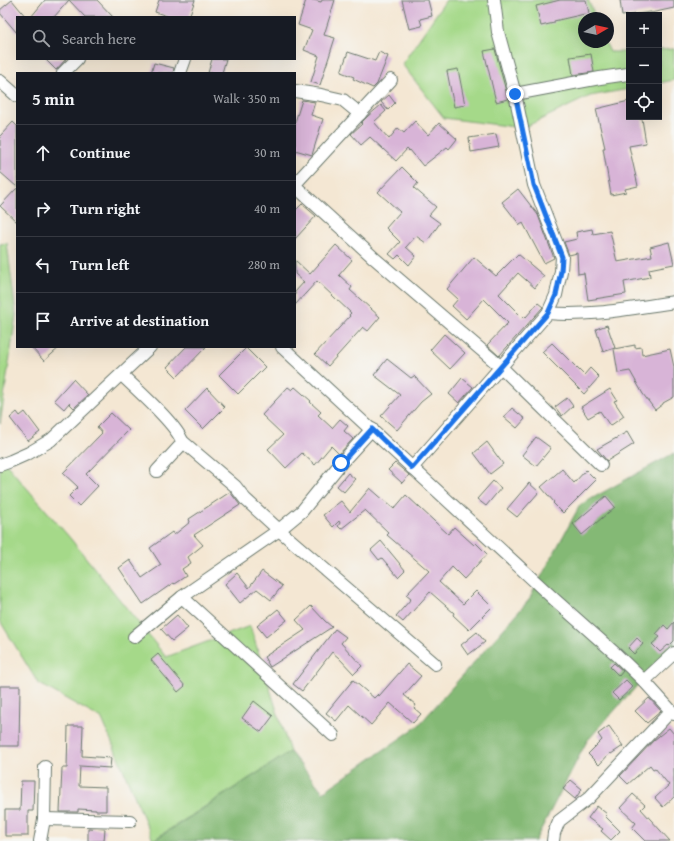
<!DOCTYPE html>
<meta charset="utf-8">
<style>
:root{--surface:#171b24;--page:#242831;--text:#f1f3f6;--muted:#9ea1a6;--line:#363941}
body{margin:0;font-family:"Gentium Book Plus",serif;background:var(--page);color:var(--text)}
.controls{position:absolute;right:12px;top:12px;display:grid;overflow:hidden;border-radius:0px;box-shadow:0 4px 16px #0002}
.controls button{width:36px;height:36px;display:grid;place-items:center;padding:0;border:0;border-bottom:1px solid var(--line);background:var(--surface);color:var(--text);font:20px sans-serif}
.compass{position:absolute;left:578px;top:12px;width:36px;height:36px;border-radius:50%;background:var(--surface);box-shadow:0 4px 16px #0002;rotate:81deg}
.stop{position:absolute;width:12px;height:12px;margin:-9px;border:3px solid #1a73e8;border-radius:50%;background:#fff}
.stop.end{background:#1a73e8;border-color:#fff;box-shadow:0 1px 4px #0008}
.list{margin:0;padding:0;list-style:none}
h2{display:flex;justify-content:space-between;align-items:center;height:52px;margin:0;padding:0 16px;font-size:17px}
h2 small{font-size:13px;font-weight:400;color:var(--muted)}
.list li{display:grid;grid-template-columns:26px 1fr auto;gap:12px;align-items:center;box-sizing:border-box;height:56px;padding:0 16px;border-top:1px solid var(--line)}
.list b{display:block;font-size:15px;white-space:nowrap}
.list em{font-size:13px;font-style:normal;color:var(--muted)}
.icon{flex:none;width:22px;height:22px;fill:none;stroke:currentColor;stroke-width:2;stroke-linecap:round;stroke-linejoin:round}
.map{position:relative;flex:none;width:674px;height:841px;overflow:hidden}
.search{position:absolute;background:var(--surface);box-shadow:0 4px 16px #0002;left:16px;top:16px;width:280px;height:44px;display:flex;align-items:center;gap:10px;box-sizing:border-box;padding:0 14px;border-radius:0px;color:var(--muted);font-size:15px}
.panel{position:absolute;background:var(--surface);box-shadow:0 4px 16px #0002;left:16px;top:72px;width:280px;height:276px;border-radius:0px}
.map>svg:first-child{display:block}
</style>
<div class="map">
<svg width="674" height="841" viewBox="0 0 674 841">
<rect width="100%" height="100%" fill="#f6f6f2"/>
<filter id="ink" filterUnits="userSpaceOnUse"><feTurbulence type="fractalNoise" baseFrequency=".025" numOctaves="2"/><feDisplacementMap in="SourceGraphic" scale="8" xChannelSelector="R" yChannelSelector="G"/><feConvolveMatrix kernelMatrix="1 2 1 2 8 2 1 2 1" color-interpolation-filters="sRGB"/></filter>
<filter id="wash" filterUnits="userSpaceOnUse"><feTurbulence type="fractalNoise" baseFrequency=".012" numOctaves="4" result="noise"/><feDisplacementMap in="SourceGraphic" scale="16" xChannelSelector="R" yChannelSelector="G"/><feGaussianBlur stdDeviation="0.9" result="paint"/><feColorMatrix in="noise" values="0 0 0 0 0 0 0 0 0 0 0 0 0 0 0 0 0 1.4 0 .05"/><feComposite in="paint" operator="in"/></filter>
<g filter="url(#wash)">
<rect width="100%" height="100%" fill="#f4e7d3"/>
<g fill="#a5d989" stroke="#628b5e">
<path d="M446,0H588L596,18H584V42H605L610,52H629V89L590,96L523,128L444,118L402,64Z"/>
<path d="M674,49V80L659,83V50Z"/>
<path d="M7,243L16,315L0,424V244Z"/>
<path d="M0,457L70,538L166,657L250,626L290,752L153,840L102,719L38,683L0,621Z"/>
</g>
<path fill="#84b975" stroke="#527b54" d="M674,453V645L587,741L535,841H153L290,752L323,792L418,726L528,601L580,505Z"/>
<g id="blocks">
<g fill="#d8b4d7">
<path d="M12,0L26,17H17V33L0,13V10Z"/>
<path d="M45,0H97L113,17H85L69,0L54,17H31Z"/>
<path d="M159,0H195L189,17H167V16L155,12Z"/>
<path d="M306,0H314L321,2L322,0H335L324,35L335,38L320,85L311,82L319,56L304,50L312,30L298,25Z"/>
<path d="M402,0H428L432,16L420,19L422,26L409,29Z"/>
<path d="M560,0H586L589,13L554,21V23L541,26L536,6Z"/>
<path d="M620,0H674V8L651,13V12L622,16Z"/>
<path d="M495,49L508,99L496,102L484,51Z"/>
<path d="M348,52L375,61L379,52L388,56L377,84L373,88L353,79L354,77L341,72Z"/>
<path d="M591,54L594,72L573,75L570,57Z"/>
<path d="M45,59H66L56,70Z"/>
<path d="M212,59H226L222,73H208Z"/>
<path d="M154,63L174,68L173,73H151Z"/>
<path d="M458,69L465,105L454,107L447,71Z"/>
<path d="M389,95L395,103L388,110L381,102Z"/>
<path d="M302,100L315,102L311,115L323,119L312,155L295,150V122Z"/>
<path d="M629,101V117H639V119H642L646,143L629,146L638,186L625,189L626,192L611,195L603,148H605L596,109Z"/>
<path d="M381,105L386,111L374,122L389,139L398,128L404,133L415,121L428,135L439,123L457,139L449,149L447,147L423,166L410,150L409,151L407,149L396,161L370,137L361,145L351,134L362,124L361,123L368,116Z"/>
<path d="M13,122L17,126V187L0,172V136Z"/>
<path d="M496,134L499,147L471,152L469,138Z"/>
<path d="M402,167L418,183L414,188L436,207L429,215L440,223L426,243L416,236L406,247L416,256L409,265L399,255L395,259L389,254L400,242L386,228L400,212L378,192Z"/>
<path d="M17,188V222L0,206Z"/>
<path d="M518,189L538,215L554,258L544,263L523,223L520,225L502,202Z"/>
<path d="M302,204L316,216L295,239V211Z"/>
<path d="M592,229L593,234L610,231L617,262L652,256L650,247L669,242L674,264L649,269L650,277L624,282L626,294L588,300L584,273L578,274L577,253L569,255L564,242L577,239L576,232Z"/>
<path d="M336,245L352,260L339,275L352,287L350,290L380,317L368,331L363,327L328,366L315,354L350,316L349,315L351,313L317,281L295,305V292L304,282L295,274V260L310,274Z"/>
<path d="M518,254L544,276L535,288L518,273L499,294L523,318L525,316L526,317L538,303L543,307L499,356L487,345L508,323L484,299L466,319L452,306L458,299L447,289L474,257L496,276Z"/>
<path d="M607,325L615,348L603,352L596,329Z"/>
<path d="M444,334L465,353L450,369L430,350Z"/>
<path d="M552,343L584,375L590,368L599,377L584,394L542,352Z"/>
<path d="M635,345V348L641,347L642,355L670,349L674,367V397L663,403V404L655,410L643,394L630,371L618,373L614,349Z"/>
<path d="M31,347H60L44,361Z"/>
<path d="M186,347H206L177,377L167,367Z"/>
<path d="M246,348L265,367L238,394L219,375Z"/>
<path d="M387,359L411,378L414,376L431,394L421,402L397,430L381,416L400,395L374,375Z"/>
<path d="M462,378L473,387L459,403L449,394Z"/>
<path d="M73,379L88,395L74,408L69,403L64,409L54,400Z"/>
<path d="M288,387L292,390L295,387L311,401L310,402L321,412L318,415L332,428L340,419L348,426L344,431L353,439L339,454L331,446L315,465L302,453L286,468L268,449L283,435L262,415Z"/>
<path d="M207,388L225,407L203,429L185,411Z"/>
<path d="M610,389L617,400L614,401L624,416L610,426L600,411L588,418L581,407Z"/>
<path d="M567,398L573,406L562,416L555,407Z"/>
<path d="M512,408L525,419L517,428L504,417Z"/>
<path d="M17,412L20,416L25,412L40,432L28,441L10,418Z"/>
<path d="M111,413L129,430L86,474L98,486L79,506L69,496L78,487L63,473L102,433L97,427Z"/>
<path d="M627,432L634,444L607,461L597,449Z"/>
<path d="M536,437L551,448L536,466L522,455Z"/>
<path d="M487,442L503,464L490,474L474,453Z"/>
<path d="M395,463L409,475L402,483L388,470Z"/>
<path d="M562,469L574,483L586,470L596,480L563,513L553,503L554,502L541,487Z"/>
<path d="M348,473L355,479L344,492L337,486Z"/>
<path d="M493,481L501,488L486,506L477,499Z"/>
<path d="M529,483L539,492L517,517L507,509Z"/>
<path d="M370,488L394,509L406,495L448,534L454,527L474,545L476,543L487,554L464,579L452,567L439,582L463,604L476,591L492,607L469,630L453,615L454,613L430,592L403,622L396,616L411,599L406,595L429,571L387,535L389,533L365,510L341,529L338,526L340,523L339,521L333,527L323,515L341,501L350,512Z"/>
<path d="M230,492L240,505L194,535L203,545L188,557L191,563L182,569L186,576L174,584L173,583L143,604L119,568L130,560L142,578L161,565L150,548L172,532L174,535L190,522L189,519Z"/>
<path d="M606,496L615,507L582,535L573,524Z"/>
<path d="M381,541L405,570L398,577L382,558L379,560L371,550Z"/>
<path d="M262,571L282,586L271,600L257,589L240,603L225,584L237,573L249,588Z"/>
<path d="M311,606L325,621L332,627L270,667L264,657L305,630L296,620Z"/>
<path d="M278,609L287,620L266,637L257,626Z"/>
<path d="M177,615L188,628L172,641L161,629Z"/>
<path d="M674,622V641L669,646L668,645L660,652L652,644L660,637L656,634L664,625L668,629Z"/>
<path d="M335,629L346,637L341,643L362,666L354,674L339,658L332,652L302,691L293,684Z"/>
<path d="M477,632L485,642L468,655L461,645Z"/>
<path d="M637,638L643,644L634,654L628,648Z"/>
<path d="M158,654L185,686L178,692L151,660Z"/>
<path d="M614,663L623,671L619,676L610,667Z"/>
<path d="M407,664L421,676L404,695L416,705L414,708L421,714L413,723L390,703L371,725L349,705L336,721L326,713L353,680L374,698L378,694L379,696Z"/>
<path d="M626,680L633,687L619,700L612,693Z"/>
<path d="M0,686H20L19,746H0Z"/>
<path d="M649,698L661,711L647,723L635,711Z"/>
<path d="M254,701L273,716L261,732L242,718Z"/>
<path d="M68,726H83L82,756L111,758L110,768L80,766L79,786L106,787V811H96V810L78,809V812H60L62,768H67Z"/>
<path d="M609,726L623,746L611,754L610,753L599,765L588,754L602,740L598,734Z"/>
<path d="M669,728L674,734V797L663,807L655,798L669,785L655,768L653,769L650,765L628,784L620,776L654,740Z"/>
<path d="M571,780L582,789L575,799L563,789Z"/>
<path d="M21,781H34L33,811H28V836H5V810H20Z"/>
<path d="M633,794L645,805L641,809L670,841H645L632,828L636,823L620,808Z"/>
<path d="M597,806L607,814L605,816L620,831L611,840L601,831L603,829L588,818Z"/>
<path d="M88,828L105,829L104,841H88Z"/>
</g>
</g>
</g>
<g filter="url(#ink)">
<use href="#blocks" fill-opacity="0" stroke="#6a786c" stroke-width="1"/>
<g fill="none" stroke-linecap="round" stroke-linejoin="round">
<g stroke="#6a786c" stroke-width="14">
<g id="minor">
<path d="M63,73L77,59"/>
<path d="M180,73L185,59"/>
<path d="M0,81L17,96"/>
<path d="M295,91L321,95L343,100L360,114"/>
<path d="M515,94L600,78L628,74"/>
<path d="M295,184L391,80"/>
<path d="M295,186L374,258L500,366L601,465"/>
<path d="M548,313C590,317 632,308 674,302"/>
<path d="M282,347L555,600L617,655L644,681L674,714"/>
<path d="M122,375C137,390 175,423 182,441L180,446L157,471"/>
<path d="M182,441L235,486L245,499L279,530L435,664"/>
<path d="M0,465L11,461L29,453L51,440L150,347"/>
<path d="M412,468L548,313L556,295L561,271L562,257L534,185L515,94L498,32L494,0"/>
<path d="M182,597L333,735"/>
<path d="M134,637L182,597L279,530L302,511L341,463L372,429"/>
<path d="M644,681L674,653"/>
<path d="M44,819L130,821"/>
<path d="M40,841L44,819L45,767"/>
<path d="M553,841L554,833L559,821L589,798L671,711"/>
</g>
</g>
<use href="#minor" stroke="#fff" stroke-width="12"/>
</g>
</g>
<g fill="none" stroke-linecap="round" stroke-linejoin="round" filter="url(#ink)">
<path stroke="#1a73e8" stroke-width="5" d="M341,463L372,429L412,468L548,313L556,295L561,271L562,257L534,185L515,94"/>
</g>
</svg>
<div class="controls">
<button>+</button>
<button>−</button>
<button><svg class="icon" aria-label="locate" viewBox="0 0 24 24"><circle cx="12" cy="12" r="6"/><path d="M12 2v4M12 18v4M2 12h4M18 12h4"/></svg></button>
</div>
<svg class="compass" viewBox="-18 -18 36 36"><path d="M0-13l5 13h-10z" fill="#e53935"/><path d="M0 13l5-13h-10z" fill="#9ea1a6"/></svg>
<div class="stop" style="left:341px;top:463px"></div>
<div class="stop end" style="left:515px;top:94px"></div>
<div class="search"><svg class="icon" aria-label="search" viewBox="0 0 24 24"><circle cx="10" cy="10" r="6"/><path d="M15 15l6 6"/></svg>Search here</div>
<section class="panel">
<h2>5 min<small>Walk · 350 m</small></h2>
<ul class="list">
<li><svg class="icon" aria-label="ahead" viewBox="0 0 24 24"><path d="M12 20V5M6 11l6-6 6 6"/></svg><div><b>Continue</b></div><em>30 m</em></li>
<li><svg class="icon" aria-label="right" viewBox="0 0 24 24"><path d="M7 20v-9h11M14 6l5 5-5 5"/></svg><div><b>Turn right</b></div><em>40 m</em></li>
<li><svg class="icon" aria-label="left" viewBox="0 0 24 24"><path d="M17 20v-9H6M10 6l-5 5 5 5"/></svg><div><b>Turn left</b></div><em>280 m</em></li>
<li><svg class="icon" aria-label="arrive" viewBox="0 0 24 24"><path d="M6 21V4h12l-3 4 3 4H6"/></svg><div><b>Arrive at destination</b></div></li>
</ul>
</section>
</div>
